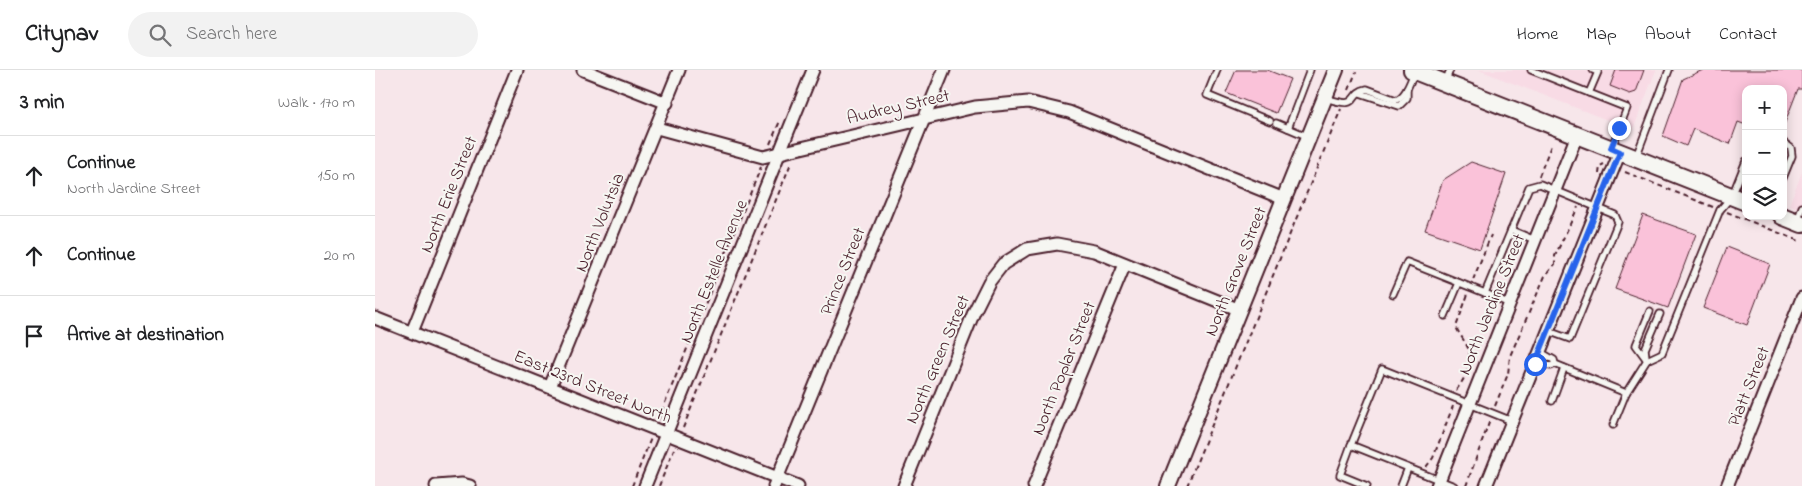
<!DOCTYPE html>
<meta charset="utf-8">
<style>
:root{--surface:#fff;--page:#f2f2f2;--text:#202124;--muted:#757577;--line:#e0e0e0}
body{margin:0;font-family:"Indie Flower",sans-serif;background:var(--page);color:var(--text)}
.controls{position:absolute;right:15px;top:15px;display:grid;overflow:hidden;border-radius:10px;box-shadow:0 2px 12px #0003}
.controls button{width:45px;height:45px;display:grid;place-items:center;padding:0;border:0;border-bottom:1px solid var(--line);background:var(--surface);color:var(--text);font:25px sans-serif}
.stop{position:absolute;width:15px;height:15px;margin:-11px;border:4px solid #2563eb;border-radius:50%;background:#fff}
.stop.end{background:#2563eb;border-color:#fff;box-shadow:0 1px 5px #0008}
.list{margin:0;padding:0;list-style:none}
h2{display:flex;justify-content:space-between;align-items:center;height:65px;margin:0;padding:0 20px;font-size:21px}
h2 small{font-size:16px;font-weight:400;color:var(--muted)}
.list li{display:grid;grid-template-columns:32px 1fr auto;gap:15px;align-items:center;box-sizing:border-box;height:80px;padding:0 20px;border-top:1px solid var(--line)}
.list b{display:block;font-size:19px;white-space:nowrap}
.list p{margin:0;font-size:16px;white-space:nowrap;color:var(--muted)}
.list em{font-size:16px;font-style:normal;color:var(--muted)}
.icon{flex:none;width:28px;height:28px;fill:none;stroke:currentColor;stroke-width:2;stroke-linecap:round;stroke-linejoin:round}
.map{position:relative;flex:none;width:1427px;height:416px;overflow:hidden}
header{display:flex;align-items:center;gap:30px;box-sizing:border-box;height:70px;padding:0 25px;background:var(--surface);border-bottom:1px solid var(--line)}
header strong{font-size:24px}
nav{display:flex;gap:28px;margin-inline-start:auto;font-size:18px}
.search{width:350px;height:45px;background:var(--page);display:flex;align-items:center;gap:12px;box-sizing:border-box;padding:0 18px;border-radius:28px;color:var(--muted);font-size:19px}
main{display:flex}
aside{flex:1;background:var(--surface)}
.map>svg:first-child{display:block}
</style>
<header>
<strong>Citynav</strong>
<div class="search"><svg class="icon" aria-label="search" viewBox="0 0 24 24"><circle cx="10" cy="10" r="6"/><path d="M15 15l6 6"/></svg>Search here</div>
<nav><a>Home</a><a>Map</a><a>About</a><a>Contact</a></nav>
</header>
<main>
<aside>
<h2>3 min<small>Walk · 170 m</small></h2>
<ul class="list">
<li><svg class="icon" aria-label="ahead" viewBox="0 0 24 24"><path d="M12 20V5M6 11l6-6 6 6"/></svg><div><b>Continue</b><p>North Jardine Street</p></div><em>150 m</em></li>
<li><svg class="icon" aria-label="ahead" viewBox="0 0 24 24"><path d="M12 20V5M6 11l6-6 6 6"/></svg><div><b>Continue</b></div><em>20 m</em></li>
<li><svg class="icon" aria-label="arrive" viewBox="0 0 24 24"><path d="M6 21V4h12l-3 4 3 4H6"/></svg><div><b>Arrive at destination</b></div></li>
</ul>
</aside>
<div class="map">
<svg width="1427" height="416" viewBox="0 0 1427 416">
<rect width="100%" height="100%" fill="#f7e6ea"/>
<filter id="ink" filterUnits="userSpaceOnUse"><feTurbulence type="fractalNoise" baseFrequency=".02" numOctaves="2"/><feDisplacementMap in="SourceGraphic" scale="10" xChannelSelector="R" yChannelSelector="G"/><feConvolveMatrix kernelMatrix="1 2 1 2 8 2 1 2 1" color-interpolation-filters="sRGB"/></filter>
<g filter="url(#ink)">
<g fill="#f8dbe5">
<path d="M1104,0H1281L1258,60Z"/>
<path d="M1427,102V140L1414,135Z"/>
</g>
<g fill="#fac2d9" stroke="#4a1f2b">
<path d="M861,0H892L915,9L901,43L851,23Z"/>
<path d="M1241,0H1269L1261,22L1255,24L1235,16Z"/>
<path d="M1328,0H1427V19H1423L1409,55L1408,19H1371V55L1363,52L1355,74L1318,59L1311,76L1288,66L1308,9Z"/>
<path d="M1096,92L1131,104L1105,179L1050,160L1068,110Z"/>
<path d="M1268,145L1321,164L1293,238L1240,219Z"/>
<path d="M1352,177L1395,194L1372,255L1328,238Z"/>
</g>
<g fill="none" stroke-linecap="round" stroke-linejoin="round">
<g stroke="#4a1f2b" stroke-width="9">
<g id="service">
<path d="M842,0L832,25L895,51"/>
<path d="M1156,0L1252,38L1237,77"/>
<path d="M1070,12L1075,0"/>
<path d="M985,23L1024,36L1032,28V19"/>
<path d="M1214,23L1223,2L1218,0"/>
<path d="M951,28C988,41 971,23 992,19L1021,30C1031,26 1035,12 1039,3"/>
<path d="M901,53L934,67"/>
<path d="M913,58L935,0"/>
<path d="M1408,72L1416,78L1417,86L1408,108"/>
<path d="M1261,87L1294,0"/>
<path d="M1422,152L1427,137"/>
<path d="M1136,160L1160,170"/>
<path d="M1018,224L1032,192L1110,223"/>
<path d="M1135,234L1110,223L1154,117L1165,114L1240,145L1243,152L1195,269L1173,261"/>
<path d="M1070,246L1084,213"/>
<path d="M1165,282L1179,290L1180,294L1251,323L1272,290L1287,283L1345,140L1357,126L1371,91"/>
<path d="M1271,288L1270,279L1285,244"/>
<path d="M1272,290L1261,275L1275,241"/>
<path d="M1160,294L1176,296L1180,294"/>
<path d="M1177,331L1189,298"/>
<path d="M1238,355L1251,323"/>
<path d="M976,375L965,405L992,416"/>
<path d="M1026,416L1033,398"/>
<path d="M1079,416L976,375L1007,299L1137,351"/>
</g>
</g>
<g stroke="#4a1f2b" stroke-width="15">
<g id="minor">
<path d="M208,0L292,33"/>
<path d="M282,58L388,87L600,37L653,32L694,42L909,129"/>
<path d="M0,248L423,416"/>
<path d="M37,262L142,0"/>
<path d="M175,317L304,0"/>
<path d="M61,416L87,414L95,416"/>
<path d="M270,416L438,0"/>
<path d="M399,416L569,0"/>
<path d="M529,416L599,242L614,212L628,194L652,179L682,174L719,181L865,240"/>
<path d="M659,416L750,194"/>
<path d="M1062,416L1202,65"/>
<path d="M1111,416L1245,82"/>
<path d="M1352,416L1427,228"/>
</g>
</g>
<g stroke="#4a1f2b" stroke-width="18">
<path id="tertiary" d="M793,416L961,0"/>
</g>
<g stroke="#4a1f2b" stroke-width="20">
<g id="secondary">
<path d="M1037,0L1371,132"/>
<path d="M1407,146L1427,154"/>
</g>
</g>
<g stroke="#4a1f2b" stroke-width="2" stroke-dasharray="5 4" stroke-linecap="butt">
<path d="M974,20L981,2"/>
<path d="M395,74L405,51"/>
<path d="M1250,102L1338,137"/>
<path d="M1224,104L1225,96L1229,94"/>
<path d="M1164,106L1177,73"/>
<path d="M1352,142L1427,172"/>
<path d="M1098,210L1116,165"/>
<path d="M1081,320C1089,311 1099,291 1093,278C1090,271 1084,264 1081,257L1093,224"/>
<path d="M1120,336L1133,304L1135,286L1170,206L1180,194V186L1203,137"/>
<path d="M283,350L386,97"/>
<path d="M308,358L416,93"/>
<path d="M1051,397L1058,388L1078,336"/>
<path d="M257,416L276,368"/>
<path d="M284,416L299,379"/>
<path d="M812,416L966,39"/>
<path d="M1091,416L1115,350"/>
</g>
<use href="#service" stroke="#f6f6f2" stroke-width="5.5"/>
<use href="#minor" stroke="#f6f6f2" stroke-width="11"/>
<use href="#tertiary" stroke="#f6f6f2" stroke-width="14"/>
<use href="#secondary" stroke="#f6f6f2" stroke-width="16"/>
</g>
</g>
<g fill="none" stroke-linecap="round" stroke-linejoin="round" filter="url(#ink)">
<path stroke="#2563eb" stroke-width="6" d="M1160,294L1245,82L1236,78L1244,58"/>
</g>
<g text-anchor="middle" stroke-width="4" stroke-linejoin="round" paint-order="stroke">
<g font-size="18" fill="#4a1f2b" stroke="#f6f6f2">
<text transform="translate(523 36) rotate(-13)" y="6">Audrey Street</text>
<text transform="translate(73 124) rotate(-68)" y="6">North Erie Street</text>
<text transform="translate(224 152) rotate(-68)" y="6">North Volutsia</text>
<text transform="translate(338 201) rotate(-68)" y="6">North Estelle Avenue</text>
<text transform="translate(467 201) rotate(-68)" y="6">Prince Street</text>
<text transform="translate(860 201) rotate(-68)" y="6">North Grove Street</text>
<text transform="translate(1116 234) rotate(-68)" y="6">North Jardine Street</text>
<text transform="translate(562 289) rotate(-67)" y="6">North Green Street</text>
<text transform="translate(688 298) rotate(-68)" y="6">North Poplar Street</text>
<text transform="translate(218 316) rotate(22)" y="6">East 23rd Street North</text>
<text transform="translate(1373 316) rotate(-68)" y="6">Piatt Street</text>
</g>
</g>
</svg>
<div class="controls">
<button>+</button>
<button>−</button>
<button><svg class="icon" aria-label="layers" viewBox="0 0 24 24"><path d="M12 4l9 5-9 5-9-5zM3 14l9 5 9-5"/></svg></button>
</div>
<div class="stop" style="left:1160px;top:294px"></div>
<div class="stop end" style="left:1244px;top:58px"></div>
</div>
</main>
